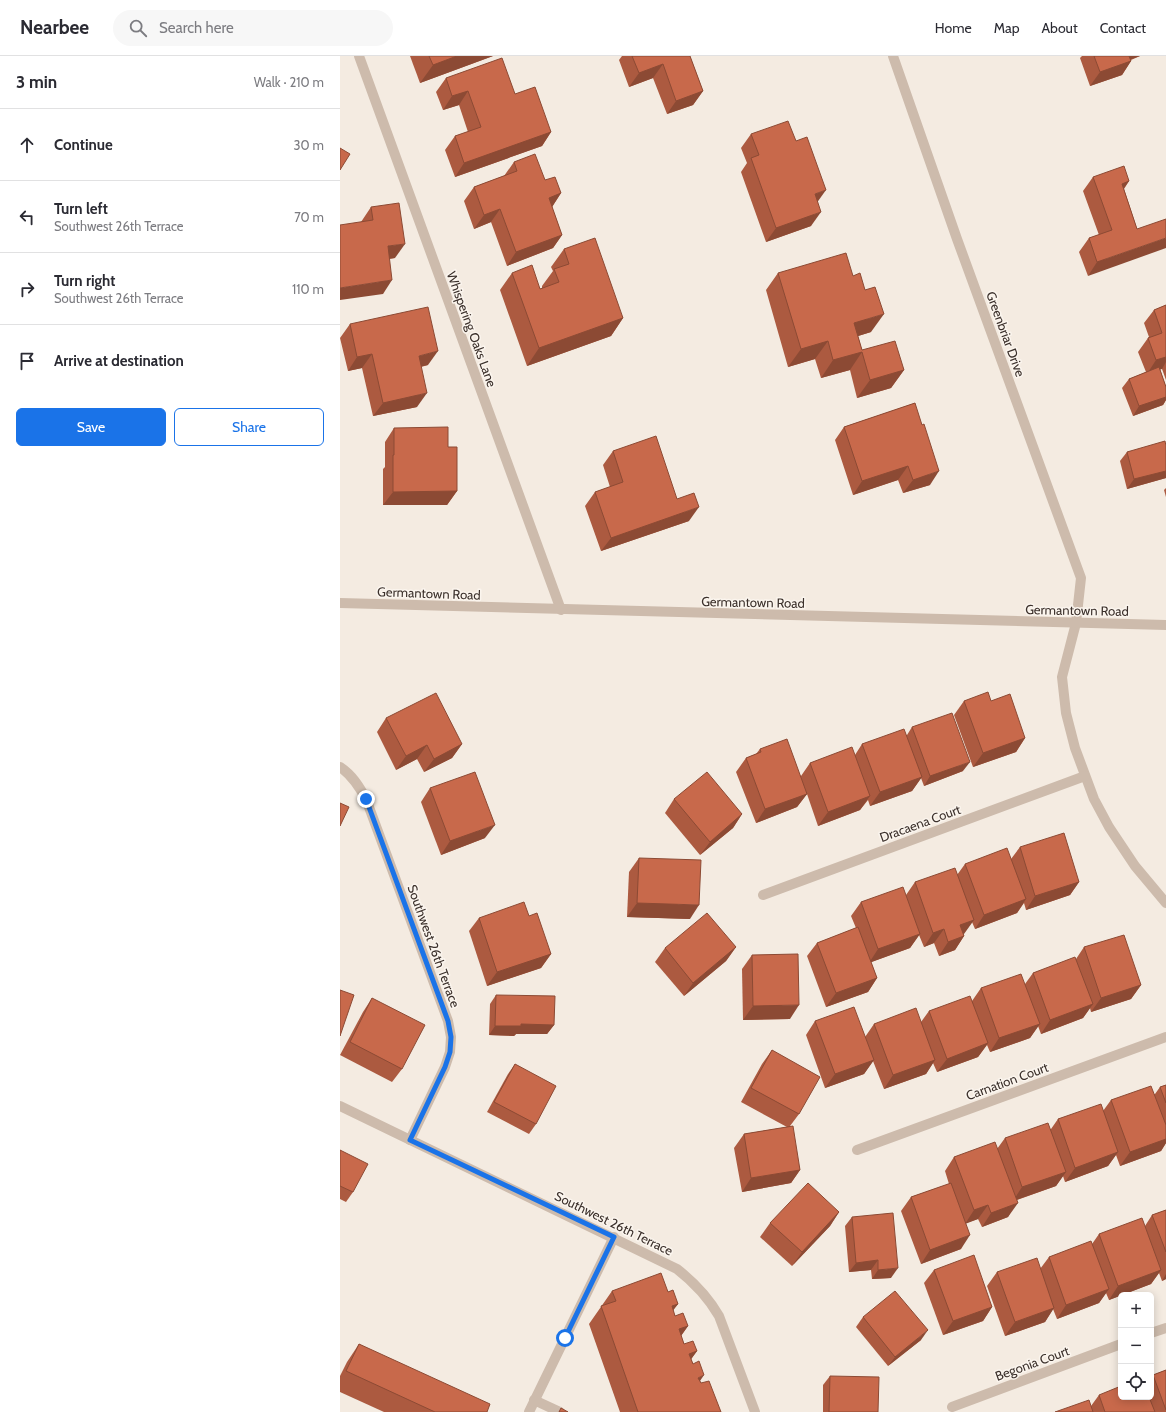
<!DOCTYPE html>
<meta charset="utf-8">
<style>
:root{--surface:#fff;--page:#f7f7f7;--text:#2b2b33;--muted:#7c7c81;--line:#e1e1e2;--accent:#1a73e8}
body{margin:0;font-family:Cabin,sans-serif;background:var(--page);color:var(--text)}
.controls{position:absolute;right:12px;bottom:12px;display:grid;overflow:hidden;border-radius:6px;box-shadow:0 2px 10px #0003}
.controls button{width:36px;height:36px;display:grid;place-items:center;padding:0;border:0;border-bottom:1px solid var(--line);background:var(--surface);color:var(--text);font:20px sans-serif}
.stop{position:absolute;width:12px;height:12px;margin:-9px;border:3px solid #1a73e8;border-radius:50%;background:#fff}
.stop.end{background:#1a73e8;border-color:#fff;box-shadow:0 1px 4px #0008}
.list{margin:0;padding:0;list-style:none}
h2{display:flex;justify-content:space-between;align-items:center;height:52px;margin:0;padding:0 16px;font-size:17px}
h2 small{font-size:13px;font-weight:400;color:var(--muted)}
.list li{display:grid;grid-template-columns:26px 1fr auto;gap:12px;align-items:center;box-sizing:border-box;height:72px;padding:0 16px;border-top:1px solid var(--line)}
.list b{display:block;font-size:15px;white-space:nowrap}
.list p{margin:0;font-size:13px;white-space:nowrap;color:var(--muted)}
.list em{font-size:13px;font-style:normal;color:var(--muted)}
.actions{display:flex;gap:8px;padding:12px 16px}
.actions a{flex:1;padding:9px 0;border:1px solid var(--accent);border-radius:6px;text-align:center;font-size:14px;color:var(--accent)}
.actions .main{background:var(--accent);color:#fff}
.icon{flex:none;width:22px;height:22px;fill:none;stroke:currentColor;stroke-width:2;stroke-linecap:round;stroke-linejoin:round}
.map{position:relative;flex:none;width:826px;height:1356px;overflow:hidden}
header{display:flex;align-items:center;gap:24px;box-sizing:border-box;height:56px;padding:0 20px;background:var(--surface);border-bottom:1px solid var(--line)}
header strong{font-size:19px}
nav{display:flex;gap:22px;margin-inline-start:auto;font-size:14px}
.search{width:280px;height:36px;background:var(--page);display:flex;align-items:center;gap:10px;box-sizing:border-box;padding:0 14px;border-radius:22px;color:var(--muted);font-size:15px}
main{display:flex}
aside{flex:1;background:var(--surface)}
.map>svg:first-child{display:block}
</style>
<header>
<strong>Nearbee</strong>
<div class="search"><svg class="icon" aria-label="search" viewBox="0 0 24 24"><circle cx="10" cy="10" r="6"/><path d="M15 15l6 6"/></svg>Search here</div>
<nav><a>Home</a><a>Map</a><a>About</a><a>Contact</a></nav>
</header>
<main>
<aside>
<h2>3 min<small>Walk · 210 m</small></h2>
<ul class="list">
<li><svg class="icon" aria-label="ahead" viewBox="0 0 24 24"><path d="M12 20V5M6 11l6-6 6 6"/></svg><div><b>Continue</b></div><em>30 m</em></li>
<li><svg class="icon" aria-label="left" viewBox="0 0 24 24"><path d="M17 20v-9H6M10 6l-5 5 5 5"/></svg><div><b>Turn left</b><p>Southwest 26th Terrace</p></div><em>70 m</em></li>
<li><svg class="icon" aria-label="right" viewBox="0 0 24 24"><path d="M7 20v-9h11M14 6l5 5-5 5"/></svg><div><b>Turn right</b><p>Southwest 26th Terrace</p></div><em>110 m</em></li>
<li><svg class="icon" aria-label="arrive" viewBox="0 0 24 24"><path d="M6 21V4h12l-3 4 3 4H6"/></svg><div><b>Arrive at destination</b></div></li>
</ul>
<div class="actions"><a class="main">Save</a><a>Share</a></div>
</aside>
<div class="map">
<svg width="826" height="1356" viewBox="0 0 826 1356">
<rect width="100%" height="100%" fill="#f4ebe1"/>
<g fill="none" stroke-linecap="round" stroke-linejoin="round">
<g stroke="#cdbbac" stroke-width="10">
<path d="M194,1344L220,1356"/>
<path d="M189,1356L274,1181"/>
</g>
<g stroke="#cdbbac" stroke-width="10">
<path d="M19,0L221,554"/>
<path d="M553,0L617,183L741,522L736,567L722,621L726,657L735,692L754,743L769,771L795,810L826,847"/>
<path d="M0,547L826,569"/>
<path d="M0,711C12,719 19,730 26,743L108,965L111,981L110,996L105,1011L70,1084"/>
<path d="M423,839L745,720"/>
<path d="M0,1050L337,1213C355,1227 368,1241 379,1260L415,1356"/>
<path d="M517,1094L826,981"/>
<path d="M811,1277L826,1272"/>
<path d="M612,1351L781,1288"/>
</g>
</g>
<g fill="#ac5a40">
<path d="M70,0H153L80,27Z"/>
<path d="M282,0H350L363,35L353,49L327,58L313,22L289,31L279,4Z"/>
<path d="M742,0H800L791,4V5L782,19L750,30L740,2Z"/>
<path d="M106,22L175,38L211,76L202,90L115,121L105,94L115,80L128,76L119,49L103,54L96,36Z"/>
<path d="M411,78L477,146L471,170L426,186L401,116L407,107L401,92Z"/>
<path d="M174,106L205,124L221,137L212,151L222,179L213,192L167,210L151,166L134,173L124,145L134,131L164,120Z"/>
<path d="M753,121L789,125L784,133L797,173L748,220L739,196L749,182L759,179L743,135Z"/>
<path d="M31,151L55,202L49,203L43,238L21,166Z"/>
<path d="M224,193L283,262L271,280L187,310L160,234L172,217L200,233L202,232V230L213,215L211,211Z"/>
<path d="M438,217L513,220L531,276L518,280L522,294L564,314L551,332L517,342L510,314L481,322L475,303L448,311L426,234Z"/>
<path d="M826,249V324L822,313H820L826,331V344L823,349L793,360L782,332L789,323L806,316L798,296L808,282L809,281L804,267L814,254Z"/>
<path d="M10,268L88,309L81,311L77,351L33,360L22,312L8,315L0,282Z"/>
<path d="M575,347L590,429L563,437L558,424L513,439L495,384L504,371Z"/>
<path d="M54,372L108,391L117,435L107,449H43V413L45,411V386Z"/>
<path d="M826,390V422L787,433L780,405L787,396Z"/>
<path d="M273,395L337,443L349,465L261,495L245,450L255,436L270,431L263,409Z"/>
<path d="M826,432V441L824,434Z"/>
<path d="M624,645H651L685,682L676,696L633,711L614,659Z"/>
<path d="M46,662L122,688L112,702L84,716L77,703L56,714L37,676Z"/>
<path d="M572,671L623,715L584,730L581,722L572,735L530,750L528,744L520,754L478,770L467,738L457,751L416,767L396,716L406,702L416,698L420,693L461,720L470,707L515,699L522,688L567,679Z"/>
<path d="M90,732L145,782L101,799L81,746Z"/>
<path d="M334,743L402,758L393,772L360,799L325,757Z"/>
<path d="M680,791L739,826L730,839L686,854L684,847L677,857L635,873L632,866L623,878L624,880L615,894L599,900L594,887L584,891L579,879L570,892L531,906L537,922L528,936L486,951L467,900L477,887L516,872L511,860L521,846L566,839L575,826L617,819L625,808L671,803Z"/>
<path d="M299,802L350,863L287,861L289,816Z"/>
<path d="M189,860L211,898L201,912L147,930L129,875L139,862Z"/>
<path d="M396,891L386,905L344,940L315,906L325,892Z"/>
<path d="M744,891L801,929L791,943L751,956L750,952L743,962L701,978L698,970L690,982L650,996L647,989L638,1001L597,1016L593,1007L586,1018L544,1033L533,1005L524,1018L485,1032L466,979L475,965L525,981L534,968L581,966L589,955L632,945L641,932L685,928L693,917L736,903Z"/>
<path d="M412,899L450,963L403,964L402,913Z"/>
<path d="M156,939L214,969L207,978H176L174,980L149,979L150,948Z"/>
<path d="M32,942L62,1013L52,1026L0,999L23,956Z"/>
<path d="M432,994L459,1058L450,1070L460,1114L451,1127L402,1136L394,1092L404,1078L447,1071L401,1046L422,1008Z"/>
<path d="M175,1008L196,1068L189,1078L147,1056L168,1018Z"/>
<path d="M826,1029V1087L821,1095L780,1110L776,1099L768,1110L725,1126L723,1120L716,1130L677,1144L668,1161L642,1171L638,1163L626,1167L621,1193L581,1208L561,1155L571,1141L609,1128L605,1115L614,1101L657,1093L665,1082L711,1073L718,1063L763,1055L771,1044L815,1038L820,1031Z"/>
<path d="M0,1094L13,1136L6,1146L0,1143Z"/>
<path d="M826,1154V1223L822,1225L819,1217L811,1228L769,1244L766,1237L759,1247L717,1263L713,1253L705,1266L665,1280L647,1230L657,1216L700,1213L709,1201L752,1188L759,1178L805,1170L812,1159Z"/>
<path d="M499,1156L490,1170L452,1210L420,1181L430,1167Z"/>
<path d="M512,1161L551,1222L532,1223L531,1214L509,1216L505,1170Z"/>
<path d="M594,1214L652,1251L643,1265L603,1279L584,1227Z"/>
<path d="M272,1235L328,1236L338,1248L333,1254L335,1260L348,1270L341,1280L344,1288L357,1295L351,1303L361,1327L381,1356H280L249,1268Z"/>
<path d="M523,1261L581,1284L548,1310L516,1271Z"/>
<path d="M19,1288L147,1356H44L0,1336V1320L7,1306Z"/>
<path d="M826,1314V1356H715L751,1350L759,1339L781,1341H811V1322L813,1319Z"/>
<path d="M490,1320L538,1356H483V1329Z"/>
</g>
<g fill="#8c4a34">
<path d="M117,0H153L80,27L93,9Z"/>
<path d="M783,0H800L778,8Z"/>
<path d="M791,5L782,19L750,30L760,16Z"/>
<path d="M323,8L313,22L289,31L299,17Z"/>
<path d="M128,35L119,49L103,54L112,40Z"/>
<path d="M363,35L353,49L327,58L336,45Z"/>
<path d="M211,76L202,90L115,121L124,107Z"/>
<path d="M789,125L779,139L782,128Z"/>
<path d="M486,134L476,148L475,138Z"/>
<path d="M221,137L212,151L209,142Z"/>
<path d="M160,153L151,166L134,173L144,159Z"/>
<path d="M481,156L471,170L426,186L436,172Z"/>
<path d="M222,179L213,192L167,210L176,196Z"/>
<path d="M826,182V192L748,220L757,206Z"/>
<path d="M65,188L55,202L38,204L48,190Z"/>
<path d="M52,224L43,238L0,244V232Z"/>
<path d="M544,258L531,276L502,285L514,267Z"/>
<path d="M283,262L271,280L187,310L199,292Z"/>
<path d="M488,285L475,303L448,311L461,293Z"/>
<path d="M98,295L88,309L69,313L79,300Z"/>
<path d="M522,296L510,314L481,322L493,304Z"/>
<path d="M32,298L22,312L8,315L17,301Z"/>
<path d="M826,301V306L822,313L807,318L816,304Z"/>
<path d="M564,314L551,332L517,342L530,324Z"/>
<path d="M87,337L77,351L33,360L43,347Z"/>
<path d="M826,341V344L823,349L793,360L799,350Z"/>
<path d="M568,410L558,424L513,439L522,425Z"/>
<path d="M599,415L590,429L563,437L573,424Z"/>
<path d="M826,415V422L787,433L794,423Z"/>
<path d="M117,435L107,449H43L53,436Z"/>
<path d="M359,451L349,465L261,495L271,482Z"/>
<path d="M685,682L676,696L633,711L643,697Z"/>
<path d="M122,688L112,702L84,716L94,703Z"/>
<path d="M87,689L77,703L56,714L66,700Z"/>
<path d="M630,706L623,715L584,730L590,720Z"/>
<path d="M582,721L572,735L530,750L540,736Z"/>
<path d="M467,738L457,751L416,767L425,753Z"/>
<path d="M530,740L520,754L478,770L488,756Z"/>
<path d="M402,758L393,772L360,799L370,786Z"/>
<path d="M155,769L145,782L101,799L110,785Z"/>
<path d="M739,826L730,839L686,854L695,840Z"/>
<path d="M686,843L677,857L635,873L644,859Z"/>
<path d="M297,847L359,849L350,863L287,861Z"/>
<path d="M634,864L624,878L611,882L620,869Z"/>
<path d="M604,873L594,887L584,891L593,877Z"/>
<path d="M580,878L570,892L529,907L538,893Z"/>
<path d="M624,880L615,894L599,900L608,886Z"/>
<path d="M396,891L386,905L344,940L353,927Z"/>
<path d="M211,898L201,912L147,930L157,916Z"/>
<path d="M537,922L528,936L486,951L496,937Z"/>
<path d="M801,929L791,943L751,956L761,942Z"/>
<path d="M753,948L743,962L701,978L710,964Z"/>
<path d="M459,949L450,963L403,964L413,950Z"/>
<path d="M181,968L214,969L207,978H176L174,980L149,979L155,970Z"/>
<path d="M700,968L690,982L650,996L659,982Z"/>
<path d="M648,987L638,1001L597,1016L607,1003Z"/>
<path d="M534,1004L524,1018L485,1032L495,1018Z"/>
<path d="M595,1004L586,1018L544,1033L553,1019Z"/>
<path d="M826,1083V1087L821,1095L780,1110L790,1096Z"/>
<path d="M778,1096L768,1110L725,1126L735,1112Z"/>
<path d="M460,1114L451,1127L402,1136L411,1122Z"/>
<path d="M726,1116L716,1130L673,1145L682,1131Z"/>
<path d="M678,1147L668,1161L642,1171L651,1157Z"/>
<path d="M648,1149L638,1163L625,1168L634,1154Z"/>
<path d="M499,1156L490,1170L452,1210L462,1196Z"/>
<path d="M630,1179L621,1193L581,1208L590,1194Z"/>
<path d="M538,1204L531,1214L509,1216L516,1207Z"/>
<path d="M558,1212L551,1222L532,1223L538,1214Z"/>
<path d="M821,1214L811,1228L769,1244L778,1230Z"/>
<path d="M826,1218V1223L822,1225Z"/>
<path d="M769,1233L759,1247L717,1263L726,1249Z"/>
<path d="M338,1248L325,1265L332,1250Z"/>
<path d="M652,1251L643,1265L603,1279L613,1265Z"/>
<path d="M714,1252L705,1266L665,1280L675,1266Z"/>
<path d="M348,1270L335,1288L339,1273Z"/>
<path d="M588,1274L581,1284L548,1310L555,1301Z"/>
<path d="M357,1295L344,1313L349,1298Z"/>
<path d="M364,1319L352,1337L358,1322Z"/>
</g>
<g fill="#c8694b" stroke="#8c4a34">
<path d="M89,0H117L93,9Z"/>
<path d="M292,0H350L363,35L336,45L323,8L299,17Z"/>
<path d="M754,0H789L791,5L760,16Z"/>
<path d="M162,2L175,38L195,31L211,76L124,107L115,80L141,71L128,35L112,40L106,22Z"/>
<path d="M448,65L456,85L467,81L486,134L475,138L481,156L436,172L411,102L419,99L411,78Z"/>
<path d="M0,92L10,98L0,114Z"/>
<path d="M195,98L205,124L215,121L221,137L209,142L222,179L176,196L160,153L144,159L134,131L177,115L174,106Z"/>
<path d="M784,110L789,125L782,128L797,173L826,163V182L757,206L749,182L772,174L753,121Z"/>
<path d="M59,147L65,188L48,190L52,224L0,232V169L33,164L31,151Z"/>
<path d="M255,182L283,262L199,292L172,217L192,209L200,233L219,226L214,213L229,208L224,193Z"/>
<path d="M506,197L513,220L520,217L525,234L535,231L544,258L514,267L522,294L555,285L564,314L530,324L522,296L493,304L488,285L461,293L438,217Z"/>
<path d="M826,249V301L816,304L808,282L822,277L814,254Z"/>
<path d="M88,251L98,295L79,300L87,337L43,347L32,298L17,301L10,268Z"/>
<path d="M819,311L826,331V341L799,350L789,323Z"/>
<path d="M575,347L582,369L584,368L599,415L573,424L568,410L522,425L504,371Z"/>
<path d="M108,371V391H117V435L53,436V399H54V372Z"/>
<path d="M316,380L337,443L354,437L359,451L271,482L255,436L283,426L273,395Z"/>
<path d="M825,385L826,390V415L794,423L787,396Z"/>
<path d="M648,636L651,645L670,638L685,682L643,697L624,645Z"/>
<path d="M96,637L122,688L94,703L87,689L66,700L46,662Z"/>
<path d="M612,657L630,706L590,720L572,671Z"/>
<path d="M564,673L582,721L540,736L522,688Z"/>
<path d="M447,683L467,738L425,753L406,702L421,696L420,693Z"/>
<path d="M512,691L530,740L488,756L470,707Z"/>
<path d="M135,716L155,769L110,785L90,732Z"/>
<path d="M367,716L402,758L370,786L334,743Z"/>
<path d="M0,747L9,751L0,770Z"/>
<path d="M724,777L739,826L695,840L680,791Z"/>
<path d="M667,792L686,843L644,859L625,808Z"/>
<path d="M299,802L361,804L359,849L297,847Z"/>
<path d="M615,812L634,864L620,869L624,880L608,886L604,873L593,877L575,826Z"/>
<path d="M563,831L580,878L538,893L521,846Z"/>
<path d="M184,846L189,860L197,857L211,898L157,916L139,862Z"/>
<path d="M367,857L396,891L353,927L325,892Z"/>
<path d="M518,871L537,922L496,937L477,887Z"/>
<path d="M784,879L801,929L761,942L744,891Z"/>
<path d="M458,898L459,949L413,950L412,899Z"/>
<path d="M735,901L753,948L710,964L693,917Z"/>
<path d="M681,918L700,968L659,982L641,932Z"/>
<path d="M0,934L14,939L0,980Z"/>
<path d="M156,939L215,940L214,969L181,968V970H155Z"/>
<path d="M630,940L648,987L607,1003L589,955Z"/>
<path d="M32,942L85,969L62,1013L10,986Z"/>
<path d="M514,951L534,1004L495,1018L475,965Z"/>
<path d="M576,952L595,1004L553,1019L534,968Z"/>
<path d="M432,994L480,1021L459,1058L411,1032Z"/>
<path d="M175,1008L216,1030L196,1068L154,1046Z"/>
<path d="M826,1029V1047L820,1031Z"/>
<path d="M811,1030L826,1069V1083L790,1096L771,1044Z"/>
<path d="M761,1048L778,1096L735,1112L718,1063Z"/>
<path d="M708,1067L726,1116L682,1131L665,1082Z"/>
<path d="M453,1070L460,1114L411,1122L404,1078Z"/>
<path d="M655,1086L678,1147L651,1157L648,1149L634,1154L614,1101Z"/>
<path d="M0,1094L28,1108L13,1136L0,1130Z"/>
<path d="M468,1127L499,1156L462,1196L430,1167Z"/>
<path d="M611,1127L630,1179L590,1194L571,1141Z"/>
<path d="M826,1154V1196L812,1159Z"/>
<path d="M553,1157L558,1212L538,1214V1204L516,1207L512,1161Z"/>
<path d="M802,1162L821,1214L778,1230L759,1178Z"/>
<path d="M751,1185L769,1233L726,1249L709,1201Z"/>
<path d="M634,1199L652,1251L613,1265L594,1214Z"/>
<path d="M697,1202L714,1252L675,1266L657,1216Z"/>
<path d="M321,1217L328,1236L333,1234L338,1248L332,1250L335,1260L343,1257L348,1270L339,1273L344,1288L353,1285L357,1295L349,1298L353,1308L359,1305L364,1319L358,1322L361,1327L369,1325L381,1356H298L261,1250L276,1245L272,1235Z"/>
<path d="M555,1235L588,1274L555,1301L523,1261Z"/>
<path d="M19,1288L150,1348L147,1356H95L6,1315Z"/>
<path d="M826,1314V1354L813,1319Z"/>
<path d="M490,1320L539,1321L538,1356H489Z"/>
<path d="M781,1330V1341H809L815,1356H765L759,1339Z"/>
<path d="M749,1344L753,1356H715Z"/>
<path d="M221,1352L228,1356H219Z"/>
</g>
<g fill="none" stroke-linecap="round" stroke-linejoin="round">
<path stroke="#1a73e8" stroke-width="5" d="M26,743L108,965L111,981L110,996L105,1011L70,1084L274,1181L225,1282"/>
</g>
<g text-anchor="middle" stroke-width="3" stroke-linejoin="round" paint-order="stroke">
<g font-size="13" fill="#3b302b" stroke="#fbf5ee">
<text transform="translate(132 273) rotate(70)" y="5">Whispering Oaks Lane</text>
<text transform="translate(666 278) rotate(70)" y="5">Greenbriar Drive</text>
<text transform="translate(89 537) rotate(2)" y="5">Germantown Road</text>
<text transform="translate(413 546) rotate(1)" y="5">Germantown Road</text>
<text transform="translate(737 554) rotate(1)" y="5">Germantown Road</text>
<text transform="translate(580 767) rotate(-20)" y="5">Dracaena Court</text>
<text transform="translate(94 890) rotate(70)" y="5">Southwest 26th Terrace</text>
<text transform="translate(667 1025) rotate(-20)" y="5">Carnation Court</text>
<text transform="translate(274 1167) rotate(26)" y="5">Southwest 26th Terrace</text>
<text transform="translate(692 1307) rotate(-20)" y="5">Begonia Court</text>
</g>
</g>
</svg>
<div class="controls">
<button>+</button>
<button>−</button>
<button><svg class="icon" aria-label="locate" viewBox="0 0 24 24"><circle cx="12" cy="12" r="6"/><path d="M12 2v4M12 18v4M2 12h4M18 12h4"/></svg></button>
</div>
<div class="stop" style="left:225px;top:1282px"></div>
<div class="stop end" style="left:26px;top:743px"></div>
</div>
</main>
